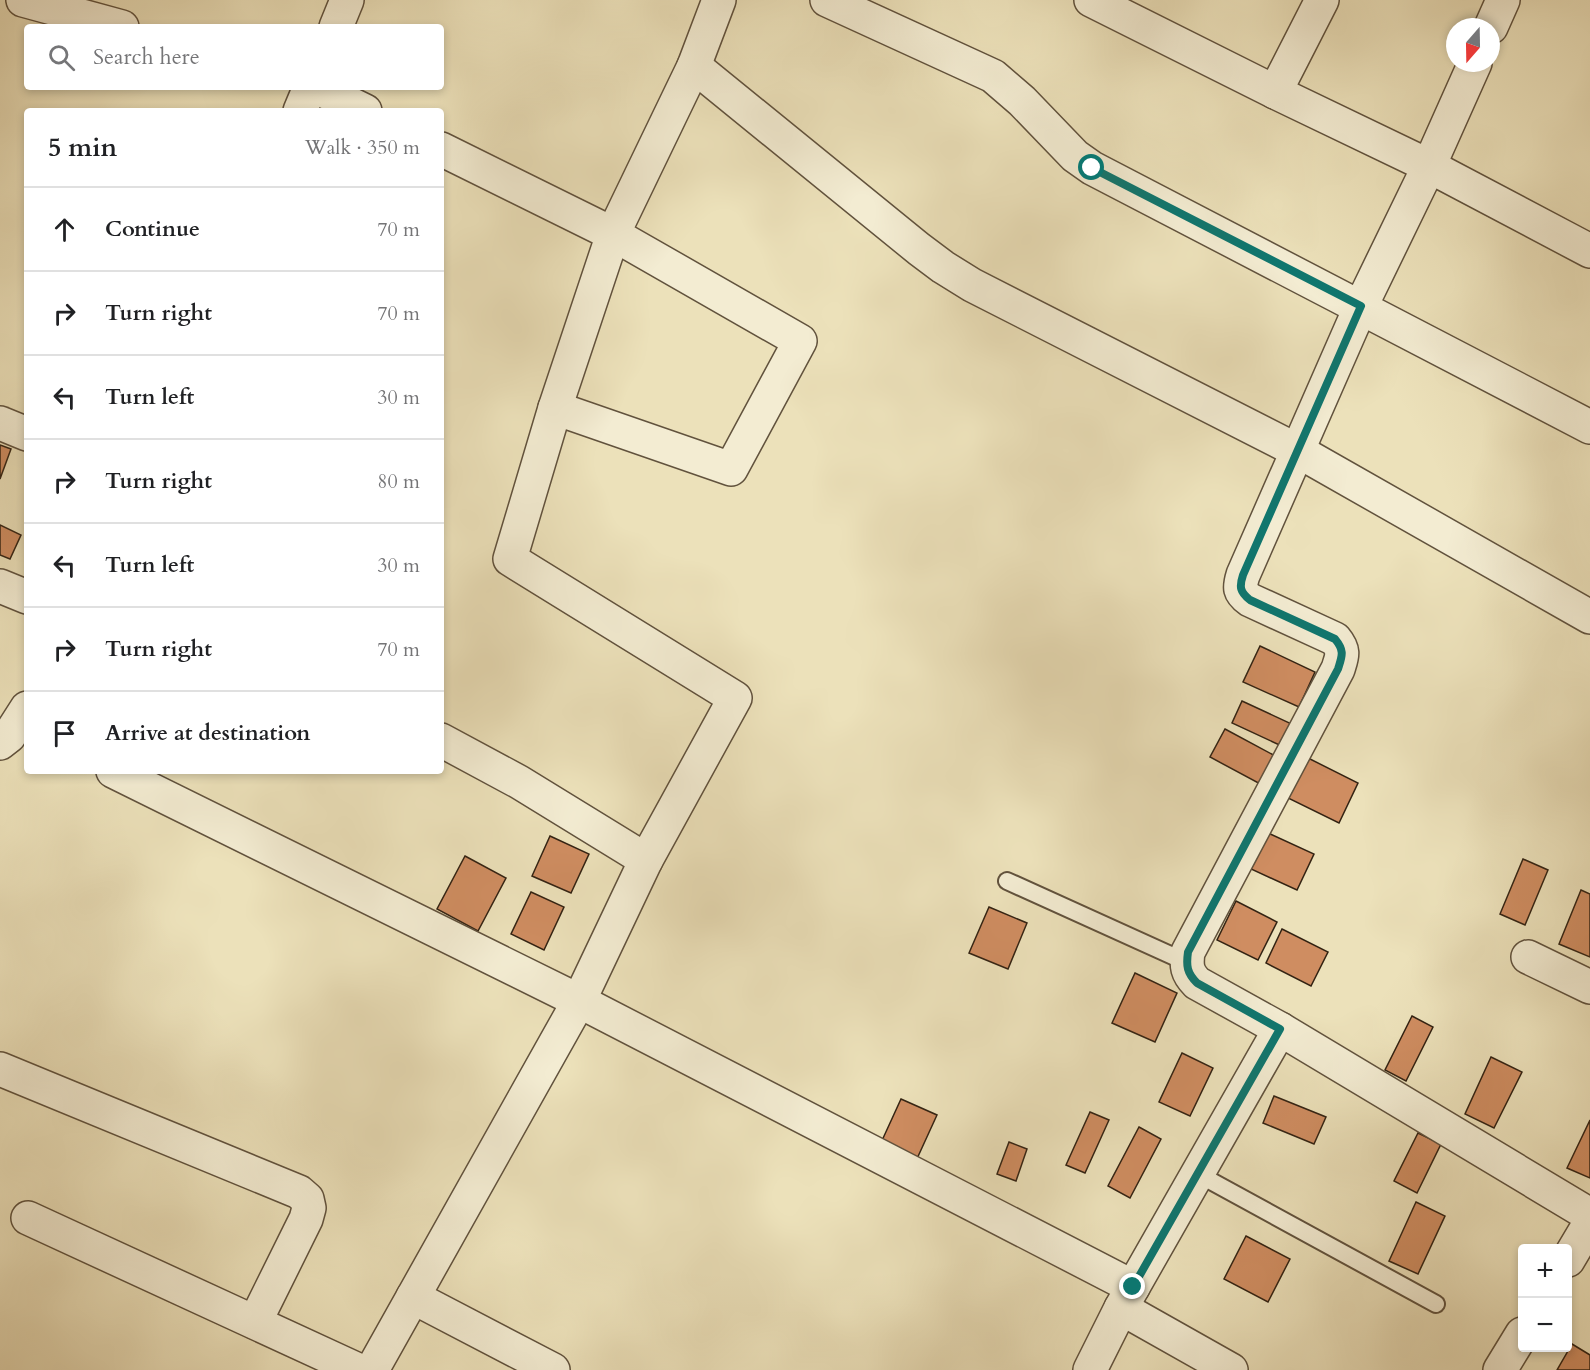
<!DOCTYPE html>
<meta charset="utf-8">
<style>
:root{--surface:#fff;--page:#f6f6f6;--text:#202124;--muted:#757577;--line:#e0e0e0}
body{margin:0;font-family:Cardo,serif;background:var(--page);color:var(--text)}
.controls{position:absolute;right:18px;bottom:18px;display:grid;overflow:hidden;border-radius:6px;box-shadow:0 3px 9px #0003}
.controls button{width:54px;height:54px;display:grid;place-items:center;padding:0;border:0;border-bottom:2px solid var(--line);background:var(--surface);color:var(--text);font:30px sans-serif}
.compass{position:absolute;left:1446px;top:18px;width:54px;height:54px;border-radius:50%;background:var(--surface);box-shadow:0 3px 9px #0003;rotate:200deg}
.stop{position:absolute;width:18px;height:18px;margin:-14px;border:4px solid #0f766e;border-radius:50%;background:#fff}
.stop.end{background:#0f766e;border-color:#fff;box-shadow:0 2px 6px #0008}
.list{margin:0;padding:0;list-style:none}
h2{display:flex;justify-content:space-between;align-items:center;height:78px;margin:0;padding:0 24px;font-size:26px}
h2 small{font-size:20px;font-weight:400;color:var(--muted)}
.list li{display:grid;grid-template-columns:39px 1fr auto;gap:18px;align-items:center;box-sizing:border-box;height:84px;padding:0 24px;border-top:2px solid var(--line)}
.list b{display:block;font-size:22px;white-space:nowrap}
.list em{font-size:20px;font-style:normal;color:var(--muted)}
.icon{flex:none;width:33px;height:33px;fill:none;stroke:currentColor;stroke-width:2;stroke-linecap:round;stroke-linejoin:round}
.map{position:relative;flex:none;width:1590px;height:1370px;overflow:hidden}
.search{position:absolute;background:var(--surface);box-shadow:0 3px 9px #0003;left:24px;top:24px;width:420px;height:66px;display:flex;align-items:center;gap:15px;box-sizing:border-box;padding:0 21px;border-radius:6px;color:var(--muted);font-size:22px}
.panel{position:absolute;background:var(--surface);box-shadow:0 3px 9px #0003;left:24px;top:108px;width:420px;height:666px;border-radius:6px}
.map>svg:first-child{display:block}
</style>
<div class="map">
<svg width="1590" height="1370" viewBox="0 0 1590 1370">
<rect width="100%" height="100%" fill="#ece1ba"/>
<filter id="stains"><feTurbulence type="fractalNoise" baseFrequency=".00333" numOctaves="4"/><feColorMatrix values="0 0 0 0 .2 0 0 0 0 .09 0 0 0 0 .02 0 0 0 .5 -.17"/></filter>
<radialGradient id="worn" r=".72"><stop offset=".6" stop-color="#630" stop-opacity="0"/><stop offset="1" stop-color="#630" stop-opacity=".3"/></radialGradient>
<g fill="#cf8d61" stroke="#332313" stroke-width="1.5">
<path d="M0,445L11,449L0,479Z"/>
<path d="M0,525L21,535L10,559L0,555Z"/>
<path d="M1260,646L1315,672L1299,707L1243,682Z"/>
<path d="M1242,701L1296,726L1286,748L1232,723Z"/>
<path d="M1225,729L1279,758L1264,786L1210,757Z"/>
<path d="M1308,758L1358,783L1339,823L1288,798Z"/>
<path d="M1268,833L1314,854L1297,890L1251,869Z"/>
<path d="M550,836L589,854L571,893L532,876Z"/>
<path d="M465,856L506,878L478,931L437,909Z"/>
<path d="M1523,859L1548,870L1525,925L1500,914Z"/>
<path d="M1581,890L1590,894V957L1559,944Z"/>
<path d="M531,892L564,907L544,950L511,934Z"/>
<path d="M1236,901L1277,922L1258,960L1217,940Z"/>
<path d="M989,907L1027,923L1008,969L969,953Z"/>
<path d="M1282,929L1328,952L1311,986L1266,963Z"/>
<path d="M1135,973L1177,993L1155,1042L1112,1023Z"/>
<path d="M1412,1016L1433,1027L1406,1081L1385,1070Z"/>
<path d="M1182,1053L1213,1068L1190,1116L1159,1102Z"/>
<path d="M1491,1057L1522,1072L1494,1128L1465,1114Z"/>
<path d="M1274,1096L1326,1117L1314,1144L1263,1123Z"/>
<path d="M901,1099L937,1115L915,1163L879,1147Z"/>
<path d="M1090,1112L1109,1120L1085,1173L1066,1165Z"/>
<path d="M1590,1120V1178L1567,1168Z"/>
<path d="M1139,1127L1161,1139L1130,1198L1108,1186Z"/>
<path d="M1418,1133L1441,1144L1417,1193L1394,1181Z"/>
<path d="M1009,1142L1027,1149L1016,1181L997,1174Z"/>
<path d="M1416,1202L1445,1216L1418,1274L1389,1261Z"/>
<path d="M1246,1236L1290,1259L1268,1302L1224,1279Z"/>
<path d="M1572,1344L1590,1355V1370H1557Z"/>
</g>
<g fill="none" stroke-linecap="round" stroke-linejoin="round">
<g stroke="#61523d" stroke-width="20">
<g id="service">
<path d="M1007,881L1186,962"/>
<path d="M1198,1174L1436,1304"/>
</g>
</g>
<g stroke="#61523d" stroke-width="36">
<g id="minor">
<path d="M23,0L122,27"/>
<path d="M827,0L993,76L1022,101L1075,156L1092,168L1590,427"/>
<path d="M1091,0L1275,92L1429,166L1590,251"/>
<path d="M336,27L347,0"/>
<path d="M1491,27L1503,0"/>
<path d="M1475,63L1429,166L1361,306L1243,575C1239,588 1239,592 1250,600L1335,639C1345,651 1342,656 1338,669L1188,952C1186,966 1187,973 1197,983L1280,1029L1590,1215"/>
<path d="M694,66L919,249L943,267L972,285L1298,451L1590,617"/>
<path d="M316,87L365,111"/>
<path d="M1275,92L1322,0"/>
<path d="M300,111L310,87"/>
<path d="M441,149L613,234L555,408"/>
<path d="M0,423L27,434"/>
<path d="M0,586L27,597"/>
<path d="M441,740L519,782L646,860"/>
<path d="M0,743L9,736L27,708"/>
<path d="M113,771L579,1001L1133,1287"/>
<path d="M1528,957L1590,987"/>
<path d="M0,1069L299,1192L307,1199L309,1208L306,1219L255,1322"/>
<path d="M28,1218L358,1370"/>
<path d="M1568,1260L1590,1223"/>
<path d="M413,1297L553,1370"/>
<path d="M1121,1308L1231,1370"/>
<path d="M372,1370L579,1001L646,860L735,698L510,559L555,408L731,469L800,341L613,234L694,66L719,0"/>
<path d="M1090,1370L1121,1308L1280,1029"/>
<path d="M1500,1370L1522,1334"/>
</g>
</g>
<use href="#service" stroke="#f3ecd2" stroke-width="16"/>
<use href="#minor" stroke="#f3ecd2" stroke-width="33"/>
</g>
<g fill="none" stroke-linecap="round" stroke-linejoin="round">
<path stroke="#0f766e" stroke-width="8" d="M1092,168L1361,306L1243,575C1239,587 1240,592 1250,600L1335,639C1345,651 1342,656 1338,669L1188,952C1186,966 1187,973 1197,983L1280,1029L1133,1287"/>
</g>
<rect width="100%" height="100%" filter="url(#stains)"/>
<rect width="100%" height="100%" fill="url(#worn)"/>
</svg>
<div class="controls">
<button>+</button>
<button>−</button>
</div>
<svg class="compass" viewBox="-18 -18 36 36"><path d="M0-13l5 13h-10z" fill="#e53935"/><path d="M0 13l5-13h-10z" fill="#757577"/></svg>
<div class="stop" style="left:1092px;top:168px"></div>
<div class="stop end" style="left:1133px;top:1287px"></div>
<div class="search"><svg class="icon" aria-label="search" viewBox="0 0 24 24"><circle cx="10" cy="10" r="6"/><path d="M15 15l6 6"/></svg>Search here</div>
<section class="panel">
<h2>5 min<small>Walk · 350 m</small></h2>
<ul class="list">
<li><svg class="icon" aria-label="ahead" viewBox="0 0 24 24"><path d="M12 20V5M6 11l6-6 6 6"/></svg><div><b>Continue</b></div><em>70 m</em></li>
<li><svg class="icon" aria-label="right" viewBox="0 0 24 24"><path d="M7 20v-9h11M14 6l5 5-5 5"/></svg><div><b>Turn right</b></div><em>70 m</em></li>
<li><svg class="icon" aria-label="left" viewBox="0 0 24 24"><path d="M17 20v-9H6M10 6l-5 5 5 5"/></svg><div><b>Turn left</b></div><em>30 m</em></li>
<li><svg class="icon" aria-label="right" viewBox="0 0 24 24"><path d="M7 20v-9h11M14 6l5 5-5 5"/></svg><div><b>Turn right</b></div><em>80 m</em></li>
<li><svg class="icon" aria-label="left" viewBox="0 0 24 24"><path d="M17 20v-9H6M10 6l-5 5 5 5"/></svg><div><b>Turn left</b></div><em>30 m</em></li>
<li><svg class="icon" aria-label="right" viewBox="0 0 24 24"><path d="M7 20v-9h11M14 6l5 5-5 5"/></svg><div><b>Turn right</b></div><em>70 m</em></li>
<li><svg class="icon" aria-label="arrive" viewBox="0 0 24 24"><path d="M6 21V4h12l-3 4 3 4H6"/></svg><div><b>Arrive at destination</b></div></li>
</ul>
</section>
</div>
